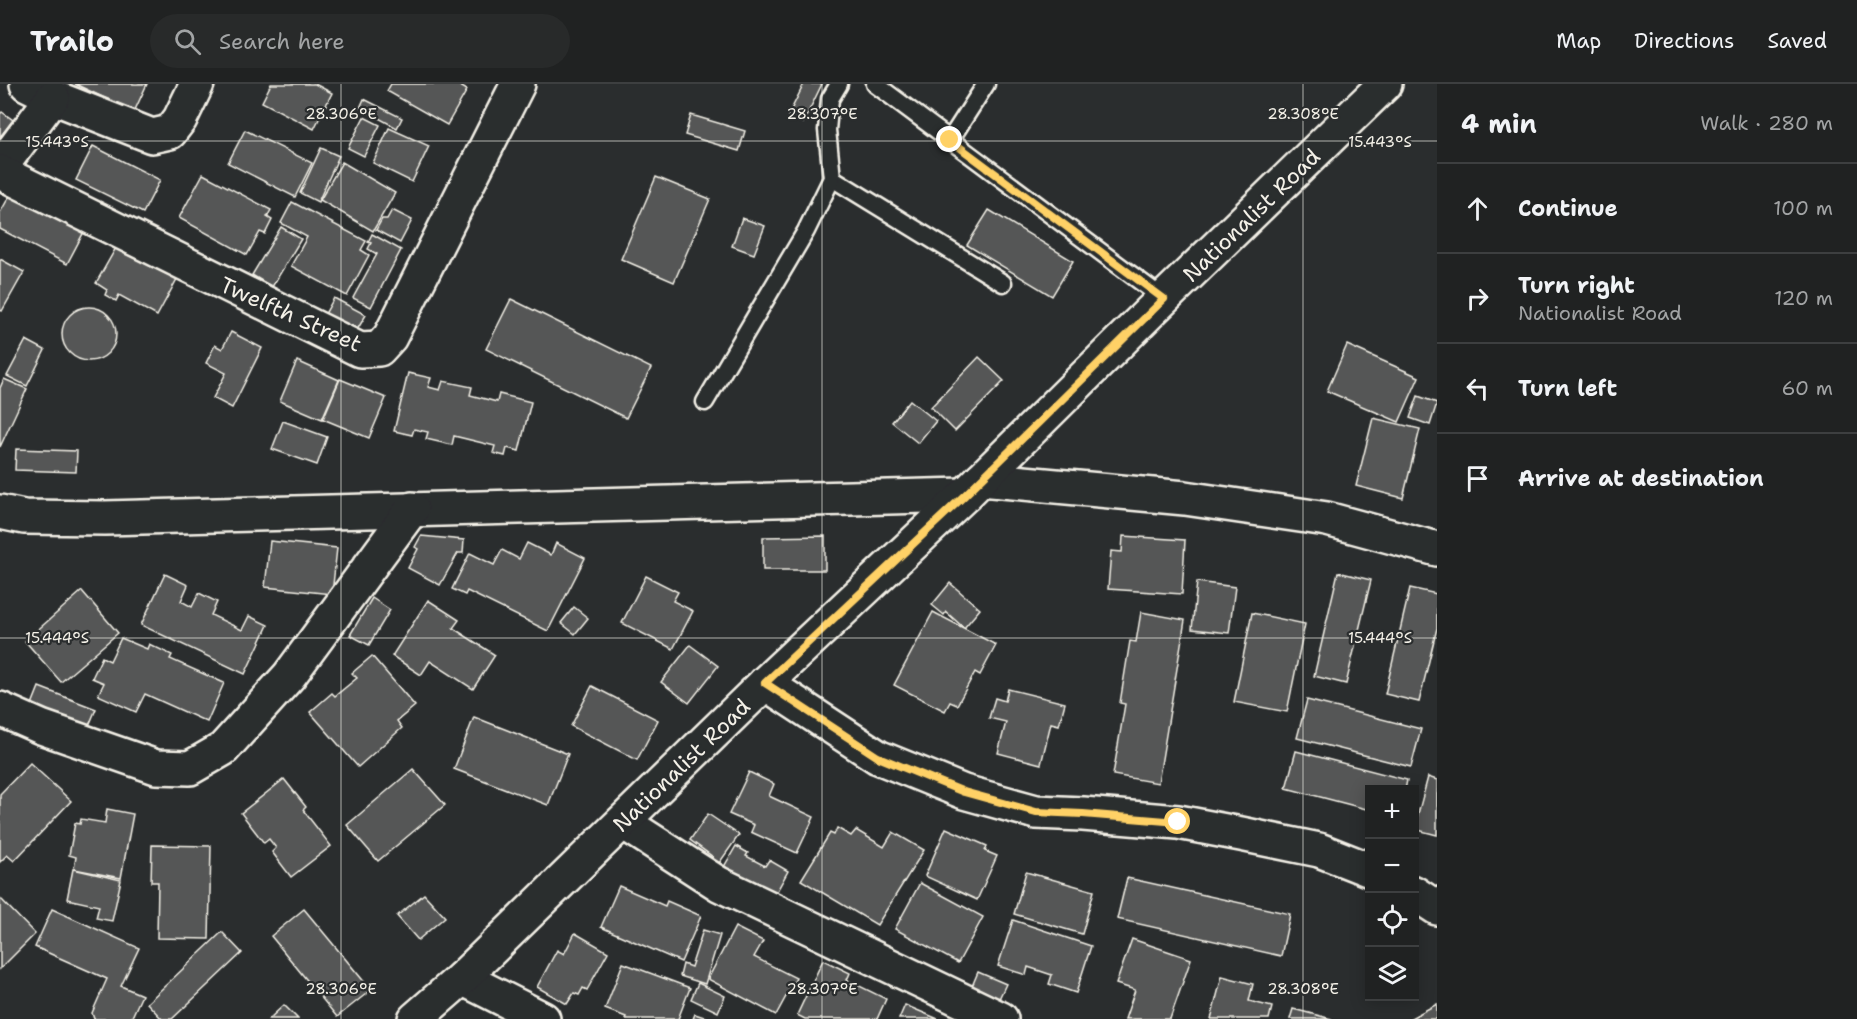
<!DOCTYPE html>
<meta charset="utf-8">
<style>
:root{--surface:#202222;--page:#282a2a;--text:#f1f3f6;--muted:#a2a4a5;--line:#3d3f40}
body{margin:0;font-family:"Shantell Sans",sans-serif;background:var(--page);color:var(--text)}
.controls{position:absolute;right:18px;bottom:18px;display:grid;overflow:hidden;border-radius:0px;box-shadow:0 3px 15px #0003}
.controls button{width:54px;height:54px;display:grid;place-items:center;padding:0;border:0;border-bottom:2px solid var(--line);background:var(--surface);color:var(--text);font:30px sans-serif}
.stop{position:absolute;width:18px;height:18px;margin:-14px;border:4px solid #ffd166;border-radius:50%;background:#fff}
.stop.end{background:#ffd166;border-color:#fff;box-shadow:0 2px 6px #0008}
.list{margin:0;padding:0;list-style:none}
h2{display:flex;justify-content:space-between;align-items:center;height:78px;margin:0;padding:0 24px;font-size:26px}
h2 small{font-size:20px;font-weight:400;color:var(--muted)}
.list li{display:grid;grid-template-columns:39px 1fr auto;gap:18px;align-items:center;box-sizing:border-box;height:90px;padding:0 24px;border-top:2px solid var(--line)}
.list b{display:block;font-size:22px;white-space:nowrap}
.list p{margin:0;font-size:20px;white-space:nowrap;color:var(--muted)}
.list em{font-size:20px;font-style:normal;color:var(--muted)}
.icon{flex:none;width:33px;height:33px;fill:none;stroke:currentColor;stroke-width:2;stroke-linecap:round;stroke-linejoin:round}
.map{position:relative;flex:none;width:1437px;height:935px;overflow:hidden}
header{display:flex;align-items:center;gap:36px;box-sizing:border-box;height:84px;padding:0 30px;background:var(--surface);border-bottom:2px solid var(--line)}
header strong{font-size:28px}
nav{display:flex;gap:33px;margin-inline-start:auto;font-size:21px}
.search{width:420px;height:54px;background:var(--page);display:flex;align-items:center;gap:15px;box-sizing:border-box;padding:0 21px;border-radius:33px;color:var(--muted);font-size:22px}
main{display:flex}
aside{flex:1;background:var(--surface)}
.map>svg:first-child{display:block}
</style>
<header>
<strong>Trailo</strong>
<div class="search"><svg class="icon" aria-label="search" viewBox="0 0 24 24"><circle cx="10" cy="10" r="6"/><path d="M15 15l6 6"/></svg>Search here</div>
<nav><a>Map</a><a>Directions</a><a>Saved</a></nav>
</header>
<main>
<div class="map">
<svg width="1437" height="935" viewBox="0 0 1437 935">
<rect width="100%" height="100%" fill="#2a2d2e"/>
<filter id="ink" filterUnits="userSpaceOnUse"><feTurbulence type="fractalNoise" baseFrequency=".0167" numOctaves="2"/><feDisplacementMap in="SourceGraphic" scale="12" xChannelSelector="R" yChannelSelector="G"/><feConvolveMatrix kernelMatrix="1 2 1 2 8 2 1 2 1" color-interpolation-filters="sRGB"/></filter>
<g filter="url(#ink)">
<g fill="#555756" stroke="#f4f1e8" stroke-width="1.5">
<path d="M75,0H147L134,28Z"/>
<path d="M271,0H315L332,9L314,45L262,18Z"/>
<path d="M391,0H457L467,6L447,41L387,7Z"/>
<path d="M804,0H822L803,39L788,32Z"/>
<path d="M364,15L402,34L397,44L360,24Z"/>
<path d="M2,28L13,36L0,53V30Z"/>
<path d="M691,31L745,47L739,67L685,51Z"/>
<path d="M364,33L380,41L364,72L348,64Z"/>
<path d="M389,44L429,62L412,98L373,79Z"/>
<path d="M245,46L312,79L295,113L228,79Z"/>
<path d="M93,62L160,96L143,129L76,96Z"/>
<path d="M321,64L339,72L318,118L300,109Z"/>
<path d="M342,78L395,109L373,147L320,116Z"/>
<path d="M203,90L271,126L267,133L272,136L265,150L260,148L247,171L179,134Z"/>
<path d="M656,93L710,115L674,198L621,175Z"/>
<path d="M14,104L87,142L67,180L0,145V129Z"/>
<path d="M292,118L366,157L361,166L369,171L347,212L291,182L307,153L281,139Z"/>
<path d="M392,126L412,136L400,159L376,146L382,135H387Z"/>
<path d="M989,126L1073,177L1052,212L967,161Z"/>
<path d="M742,134L765,142L754,170L732,162Z"/>
<path d="M281,143L301,155L272,203L252,191Z"/>
<path d="M372,150L401,166L371,223L353,214L377,170L368,165L371,159L368,158Z"/>
<path d="M117,162L177,195L157,232L119,211L116,217L105,211L107,206L96,199Z"/>
<path d="M0,175L24,188L2,227L0,226Z"/>
<path d="M334,214L366,231L357,246L325,230Z"/>
<path d="M511,215L651,284L626,334L486,265Z"/>
<circle cx="89" cy="250" r="27"/>
<path d="M231,248L262,264L232,324L213,314L226,289L206,279L215,261L222,265Z"/>
<path d="M26,256L45,266L27,302L7,292Z"/>
<path d="M1347,261L1419,293L1399,338L1327,307Z"/>
<path d="M979,273L1004,297L955,347L931,323Z"/>
<path d="M297,277L339,296L322,335L280,317Z"/>
<path d="M408,289L431,294L428,303L440,306L443,297L472,303L470,311L497,318L499,310L531,318L519,367L507,364L505,372L493,369L495,362L454,352L452,361L426,355L428,348L414,345L412,351L394,347Z"/>
<path d="M4,295L27,305L0,363V304Z"/>
<path d="M340,295L386,314L369,354L323,335Z"/>
<path d="M1418,312L1437,319L1430,341L1410,334Z"/>
<path d="M910,316L936,337L918,359L892,338Z"/>
<path d="M1373,334L1420,345L1403,414L1356,402Z"/>
<path d="M283,337L327,353L317,381L272,365Z"/>
<path d="M16,365L77,367L76,388L15,386Z"/>
<path d="M421,452L464,456L463,469H458L440,501L408,484L418,465L415,463Z"/>
<path d="M825,452V486H763V453Z"/>
<path d="M1123,452L1185,456L1182,510L1108,505L1111,467L1122,468Z"/>
<path d="M270,457L337,464L332,510L265,503Z"/>
<path d="M527,459L551,471L556,459L585,474L548,547L467,507L465,511L452,505L470,469L494,481L502,466L519,475Z"/>
<path d="M1338,488L1371,496L1346,600L1314,592Z"/>
<path d="M165,490L188,501L181,517L192,523L199,509L217,518L211,531L242,546L249,532L268,541L245,590L141,541Z"/>
<path d="M646,492L678,508L673,517L693,527L673,565L622,539Z"/>
<path d="M1197,498L1235,503L1229,549L1192,545Z"/>
<path d="M950,499L980,525L964,544L946,528L944,531L932,521Z"/>
<path d="M1410,504L1437,510V544L1419,618L1385,610Z"/>
<path d="M82,507L118,549L61,598L25,557Z"/>
<path d="M372,514L390,526L369,561L350,551Z"/>
<path d="M428,516L459,536L453,544L495,571L473,605L430,577L421,591L392,572Z"/>
<path d="M574,523L588,534L575,550L561,539Z"/>
<path d="M933,528L996,561L980,591L975,588L957,621L950,618L945,627L894,601Z"/>
<path d="M1141,528L1185,536L1158,699L1113,691L1125,620L1120,619L1130,557L1136,558Z"/>
<path d="M1252,529L1305,540L1287,628L1234,618Z"/>
<path d="M121,554L147,565L149,560L172,571L170,575L224,599L207,638L145,610L136,628L98,611L104,599L92,594L102,573L110,577Z"/>
<path d="M690,561L718,582L689,619L661,598Z"/>
<path d="M372,572L415,622L397,637L402,644L358,683L310,628L332,609L335,612L357,594L352,589Z"/>
<path d="M592,602L658,636L637,676L571,642Z"/>
<path d="M39,603L96,625L88,644L31,623Z"/>
<path d="M1008,605L1065,619L1059,641L1051,639L1041,680L998,669L1006,638L989,634L995,614L1005,617Z"/>
<path d="M1307,616L1421,645L1411,683L1297,654Z"/>
<path d="M474,633L568,670L548,721L454,685Z"/>
<path d="M1296,667L1407,696L1405,706H1370V726L1286,704Z"/>
<path d="M30,679L71,717L14,777L7,771L0,778V710Z"/>
<path d="M413,685L445,721L378,777L347,741Z"/>
<path d="M749,688L774,700L769,712L814,733L797,769L751,748L754,741L729,730Z"/>
<path d="M1428,693L1437,696V751L1414,745Z"/>
<path d="M284,695L306,723L303,726L331,762L291,793L272,768L276,764L269,755L264,759L241,729Z"/>
<path d="M107,725L133,730L121,794L74,785L76,773L69,771L75,739L80,740L81,735L105,739Z"/>
<path d="M708,730L739,751L715,785L708,780L713,773L690,756Z"/>
<path d="M837,744L851,752L856,746L884,763L893,748L924,766L877,841L801,796L830,749L834,751Z"/>
<path d="M946,744L987,762L985,767L997,772L977,816L925,792Z"/>
<path d="M152,761L211,762L209,855L157,854L158,798H151Z"/>
<path d="M736,762L748,769L746,772L765,782L769,776L788,787L772,816L721,788Z"/>
<path d="M73,785L121,796L112,837L96,834L99,822L67,815Z"/>
<path d="M1026,788L1094,807L1082,850L1014,830Z"/>
<path d="M1127,794L1290,830L1281,872L1117,835Z"/>
<path d="M920,799L983,833L958,879L895,845Z"/>
<path d="M619,802L665,822L667,817L701,832L681,878L601,843Z"/>
<path d="M424,810L445,833L418,856L397,832Z"/>
<path d="M0,814L35,850L0,885Z"/>
<path d="M52,825L139,864L121,902L142,911L131,935H94L92,929L107,895L35,863Z"/>
<path d="M304,825L371,906L337,933L271,852Z"/>
<path d="M1013,836L1091,862L1076,909L1049,900L1052,891L1028,883L1026,891L998,882Z"/>
<path d="M735,843L763,857L754,873L796,894L776,931L708,895Z"/>
<path d="M703,846L720,851L705,900L680,892L683,880L691,883Z"/>
<path d="M222,848L242,869L172,935H162L147,919Z"/>
<path d="M575,849L608,868L587,906L583,904L579,911L574,909L567,920L537,903L557,866L564,870Z"/>
<path d="M1132,855L1191,875L1170,935H1125L1135,906L1116,900Z"/>
<path d="M823,876L850,889L847,896L886,915L877,935H805L797,931Z"/>
<path d="M623,879L690,904L678,935H625L626,933L605,925Z"/>
<path d="M978,888L1006,900L997,919L970,907Z"/>
<path d="M1222,892L1253,900L1249,917L1272,923L1269,935H1211Z"/>
<path d="M698,899L725,912L718,928L691,915Z"/>
<path d="M1437,920V935H1412L1411,934Z"/>
<path d="M284,921L298,935H269Z"/>
<path d="M905,921L938,935H899Z"/>
<path d="M1293,925L1332,935H1290Z"/>
<path d="M695,930L710,935H693Z"/>
</g>
<g fill="none" stroke-linecap="round" stroke-linejoin="round">
<g stroke="#f4f1e8" stroke-width="21">
<g id="lane">
<path d="M875,0L1164,215"/>
<path d="M950,56L986,0"/>
<path d="M832,94L1003,199"/>
<path d="M705,318L806,147L832,94L827,46L830,15L839,0"/>
</g>
</g>
<g stroke="#f4f1e8" stroke-width="38">
<g id="street">
<path d="M27,0L53,13L152,52L170,48L180,35L197,0"/>
<path d="M0,84L53,13"/>
<path d="M0,88L360,266L379,265L390,253L518,0"/>
<path d="M981,395L1185,414L1327,435L1437,465"/>
<path d="M0,428L24,433L105,434L965,411"/>
<path d="M765,599L878,673L964,708L1036,728L1083,730L1178,738L1241,750L1319,766L1370,786"/>
<path d="M0,625L41,643L156,683L190,684L223,665L289,592L412,425"/>
<path d="M623,738L719,800L1001,935"/>
<path d="M1414,809L1437,824"/>
<path d="M462,894L543,935"/>
</g>
</g>
<g stroke="#f4f1e8" stroke-width="38">
<path id="secondary" d="M415,935L462,894L765,599L965,411L1151,227L1385,0"/>
</g>
<use href="#lane" stroke="#2a2d2e" stroke-width="16"/>
<use href="#street" stroke="#2a2d2e" stroke-width="33"/>
<use href="#secondary" stroke="#2a2d2e" stroke-width="33"/>
</g>
</g>
<g fill="none" stroke-linecap="round" stroke-linejoin="round" filter="url(#ink)">
<path stroke="#ffd166" stroke-width="8" d="M950,56L1164,215L965,411L765,599L878,673L964,708L1036,728L1083,730L1178,738"/>
</g>
<path fill="none" stroke="#f4f1e8" stroke-width="1.5" stroke-opacity="0.45" d="M341,0V935M822,0V935M1303,0V935M0,57H1437M0,554H1437"/>
<g text-anchor="middle" stroke-width="4.5" stroke-linejoin="round" paint-order="stroke">
<g font-size="22" fill="#f4f1e8" stroke="#2a2d2e">
<text transform="translate(1251 131) rotate(-44)" y="8">Nationalist Road</text>
<text transform="translate(291 230) rotate(24)" y="8">Twelfth Street</text>
<text transform="translate(681 681) rotate(-44)" y="8">Nationalist Road</text>
</g>
</g>
<g font-size="15" text-anchor="middle" fill="#f4f1e8" stroke="#2a2d2e" stroke-width="4.5" stroke-linejoin="round" paint-order="stroke">
<text x="341" y="35">28.306°E</text>
<text x="822" y="35">28.307°E</text>
<text x="1303" y="35">28.308°E</text>
<text x="57" y="63">15.443°S</text>
<text x="1380" y="63">15.443°S</text>
<text x="57" y="559">15.444°S</text>
<text x="1380" y="559">15.444°S</text>
<text x="341" y="910">28.306°E</text>
<text x="822" y="910">28.307°E</text>
<text x="1303" y="910">28.308°E</text>
</g>
</svg>
<div class="controls">
<button>+</button>
<button>−</button>
<button><svg class="icon" aria-label="locate" viewBox="0 0 24 24"><circle cx="12" cy="12" r="6"/><path d="M12 2v4M12 18v4M2 12h4M18 12h4"/></svg></button>
<button><svg class="icon" aria-label="layers" viewBox="0 0 24 24"><path d="M12 4l9 5-9 5-9-5zM3 14l9 5 9-5"/></svg></button>
</div>
<div class="stop" style="left:1178px;top:738px"></div>
<div class="stop end" style="left:950px;top:56px"></div>
</div>
<aside>
<h2>4 min<small>Walk · 280 m</small></h2>
<ul class="list">
<li><svg class="icon" aria-label="ahead" viewBox="0 0 24 24"><path d="M12 20V5M6 11l6-6 6 6"/></svg><div><b>Continue</b></div><em>100 m</em></li>
<li><svg class="icon" aria-label="right" viewBox="0 0 24 24"><path d="M7 20v-9h11M14 6l5 5-5 5"/></svg><div><b>Turn right</b><p>Nationalist Road</p></div><em>120 m</em></li>
<li><svg class="icon" aria-label="left" viewBox="0 0 24 24"><path d="M17 20v-9H6M10 6l-5 5 5 5"/></svg><div><b>Turn left</b></div><em>60 m</em></li>
<li><svg class="icon" aria-label="arrive" viewBox="0 0 24 24"><path d="M6 21V4h12l-3 4 3 4H6"/></svg><div><b>Arrive at destination</b></div></li>
</ul>
</aside>
</main>
